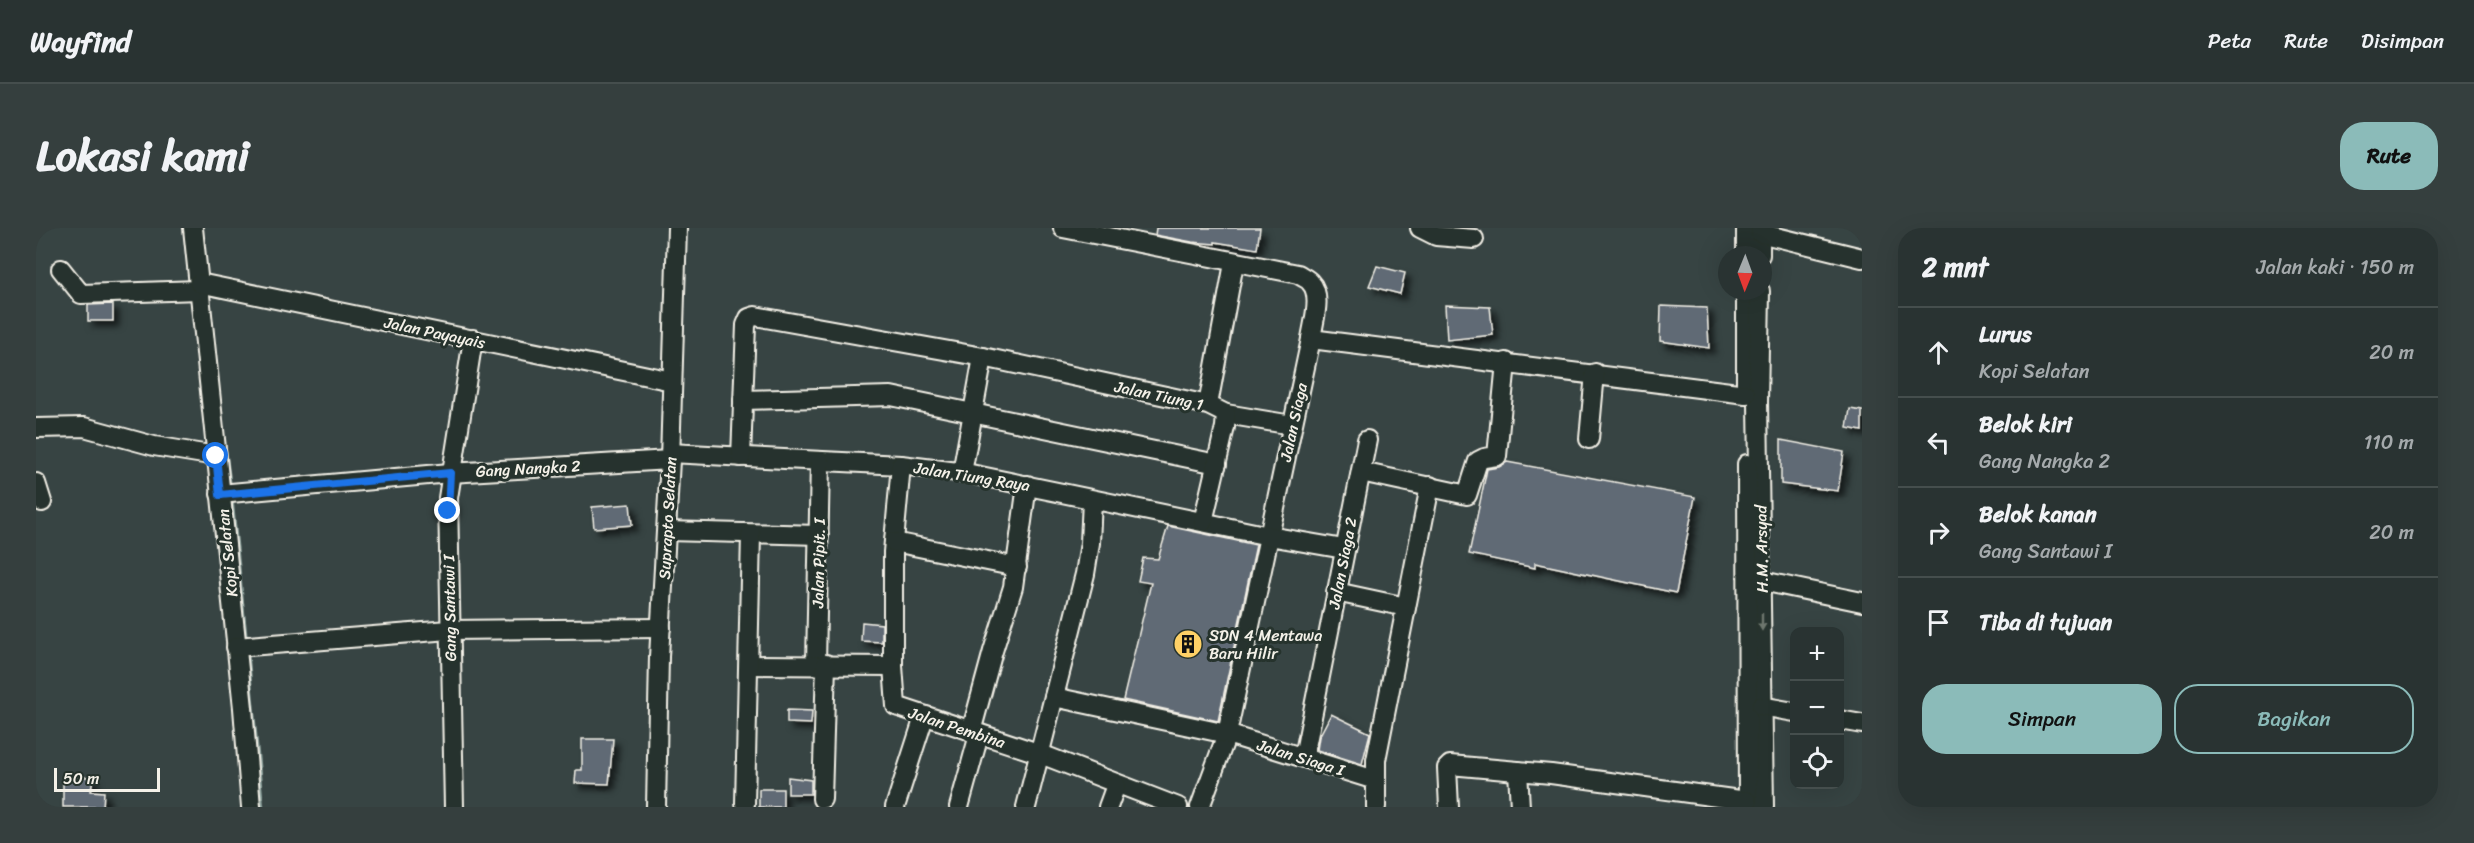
<!DOCTYPE html>
<html lang="id">
<meta charset="utf-8">
<style>
:root{--surface:#293332;--page:#353f3e;--text:#f1f3f6;--muted:#a5aaac;--line:#454e4d;--accent:#8bbbb9}
body{margin:0;font-family:Sriracha,sans-serif;background:var(--page);color:var(--text)}
.controls{position:absolute;right:18px;bottom:18px;display:grid;overflow:hidden;border-radius:12px;box-shadow:0 6px 24px #0002}
.controls button{width:54px;height:54px;display:grid;place-items:center;padding:0;border:0;border-bottom:2px solid var(--line);background:var(--surface);color:var(--text);font:30px sans-serif}
.compass{position:absolute;left:1682px;top:18px;width:54px;height:54px;border-radius:50%;background:var(--surface);box-shadow:0 6px 24px #0002;rotate:181deg}
.scale{position:absolute;left:18px;bottom:15px;width:106px;box-sizing:border-box;padding-left:6px;border:3px solid #f4f1e8;border-top:0;font-size:16px;line-height:21px;white-space:nowrap;color:#f4f1e8;-webkit-text-stroke:4px #26332d;paint-order:stroke}
.stop{position:absolute;width:18px;height:18px;margin:-14px;border:4px solid #1a73e8;border-radius:50%;background:#fff}
.stop.end{background:#1a73e8;border-color:#fff;box-shadow:0 2px 6px #0008}
.list{margin:0;padding:0;list-style:none}
h2{display:flex;justify-content:space-between;align-items:center;height:78px;margin:0;padding:0 24px;font-size:26px}
h2 small{font-size:20px;font-weight:400;color:var(--muted)}
.list li{display:grid;grid-template-columns:39px 1fr auto;gap:18px;align-items:center;box-sizing:border-box;height:90px;padding:0 24px;border-top:2px solid var(--line)}
.list b{display:block;font-size:22px;white-space:nowrap}
.list p{margin:0;font-size:20px;white-space:nowrap;color:var(--muted)}
.list em{font-size:20px;font-style:normal;color:var(--muted)}
.actions{display:flex;gap:12px;padding:18px 24px}
.actions a{flex:1;padding:14px 0;border:2px solid var(--accent);border-radius:24px;text-align:center;font-size:21px;color:var(--accent)}
.actions .main{background:var(--accent);color:#111}
.icon{flex:none;width:33px;height:33px;fill:none;stroke:currentColor;stroke-width:2;stroke-linecap:round;stroke-linejoin:round}
.map{position:relative;flex:none;width:1826px;height:579px;overflow:hidden;border-radius:24px}
header{display:flex;align-items:center;gap:36px;box-sizing:border-box;height:84px;padding:0 30px;background:var(--surface);border-bottom:2px solid var(--line)}
header strong{font-size:28px}
nav{display:flex;gap:33px;margin-inline-start:auto;font-size:21px}
.intro{display:flex;align-items:center;justify-content:space-between;box-sizing:border-box;height:144px;padding:0 36px}
h1{margin:0;font-size:42px}
.button{padding:15px 27px;border-radius:24px;background:var(--accent);color:#111;font-size:21px;font-weight:700}
main{display:flex;gap:36px;padding:0 36px}
aside{flex:1;background:var(--surface);border-radius:24px;box-shadow:0 6px 24px #0002}
.map>svg:first-child{display:block}
</style>
<header>
<strong>Wayfind</strong>
<nav><a>Peta</a><a>Rute</a><a>Disimpan</a></nav>
</header>
<div class="intro"><h1>Lokasi kami</h1><a class="button">Rute</a></div>
<main>
<div class="map">
<svg width="1826" height="579" viewBox="0 0 1826 579">
<defs>
<filter id="shadow"><feDropShadow dx="5.5" dy="5.5" stdDeviation="3" flood-color="#0009"/></filter>
</defs>
<rect width="100%" height="100%" fill="#374443"/>
<filter id="ink" filterUnits="userSpaceOnUse"><feTurbulence type="fractalNoise" baseFrequency=".0167" numOctaves="2"/><feDisplacementMap in="SourceGraphic" scale="12" xChannelSelector="R" yChannelSelector="G"/><feConvolveMatrix kernelMatrix="1 2 1 2 8 2 1 2 1" color-interpolation-filters="sRGB"/></filter>
<g filter="url(#ink)">
<g fill="none" stroke-linecap="round" stroke-linejoin="round">
<g stroke="#8ca19c" stroke-width="4.5">
<path d="M188,215L194,260"/>
<path d="M195,268L210,415"/>
<path d="M211,423L226,579"/>
</g>
</g>
<g fill="#606a75" stroke="#f4f1e8" stroke-width="1.5" filter="url(#shadow)">
<path d="M1120,0H1224L1221,21L1179,14V16L1156,14L1119,7Z"/>
<path d="M1341,38L1369,45L1364,66L1333,58Z"/>
<path d="M77,76V93H52V77Z"/>
<path d="M1409,77L1454,79L1457,107L1411,112Z"/>
<path d="M1625,78L1671,80L1673,120L1624,113Z"/>
<path d="M1814,181L1826,183V203L1811,200Z"/>
<path d="M1745,212L1808,224L1802,263L1745,256Z"/>
<path d="M1471,234L1659,269L1640,365L1499,335V340L1433,326L1451,241L1463,239Z"/>
<path d="M594,276L596,297L558,300L556,279Z"/>
<path d="M1132,298L1220,317L1182,493L1087,472L1115,355L1102,353L1107,330L1122,331Z"/>
<path d="M826,394L846,396V414L825,413Z"/>
<path d="M751,482L776,483L775,496L751,495Z"/>
<path d="M1295,486L1334,505L1326,536L1281,522L1283,509Z"/>
<path d="M546,511H577L573,556L539,555L540,542H546Z"/>
<path d="M27,549H57L55,563L68,564L67,579H27Z"/>
<path d="M752,549L775,552V566H752Z"/>
<rect x="723" y="561" width="24" height="18"/>
</g>
<g fill="none" stroke-linecap="round" stroke-linejoin="round">
<g stroke="#f4f1e8" stroke-width="22">
<g id="minor">
<path d="M157,0L207,480L215,579"/>
<path d="M1027,0L1262,46C1265,48 1272,51 1274,54C1287,67 1277,95 1275,111L1191,506L1164,579"/>
<path d="M1384,0L1400,8L1438,11"/>
<path d="M1710,0V27"/>
<path d="M1724,0V27"/>
<path d="M1724,5L1826,30"/>
<path d="M25,41L45,66L163,62"/>
<path d="M163,55L636,153"/>
<path d="M1710,63V166"/>
<path d="M1724,63L1722,174L1728,579"/>
<path d="M1275,111L1710,166"/>
<path d="M707,172L855,168L1181,236"/>
<path d="M1172,177L1198,35"/>
<path d="M1190,186L1256,197"/>
<path d="M0,200L48,199L118,218L180,228"/>
<path d="M1553,211L1559,145"/>
<path d="M634,225L865,237L930,245L1233,308L1308,321"/>
<path d="M705,229L710,97L713,90L719,88L947,129L1172,177L1190,186L1189,199L1167,294"/>
<path d="M1711,236L1712,579"/>
<path d="M865,237L857,324V438L860,478L1002,525L1142,579"/>
<path d="M1325,244L1431,267L1442,233L1448,230L1461,228L1470,134"/>
<path d="M926,245L947,129"/>
<path d="M0,255L6,274"/>
<path d="M184,266L414,245L634,232"/>
<path d="M631,303L783,307"/>
<path d="M858,314L981,339"/>
<path d="M1726,353L1826,374"/>
<path d="M1300,364L1370,379"/>
<path d="M200,419L413,402L625,400"/>
<path d="M780,436L784,233"/>
<path d="M713,437L857,438"/>
<path d="M1018,469L1191,506L1339,552"/>
<path d="M1725,478L1758,484"/>
<path d="M1804,492L1826,496"/>
<path d="M935,504L957,423L977,359L991,257"/>
<path d="M1268,529L1331,212"/>
<path d="M1482,543L1484,579"/>
<path d="M786,571L790,436"/>
<path d="M709,576L715,306"/>
<path d="M418,579L412,270L437,111"/>
<path d="M620,579L623,429L634,232L641,0"/>
<path d="M859,579L888,489"/>
<path d="M923,579L943,507"/>
<path d="M990,579L1049,346L1054,315L1056,272"/>
<path d="M1072,579L1080,557"/>
<path d="M1340,579V532L1394,258"/>
<path d="M1413,579L1411,540L1414,537L1515,546L1711,573"/>
</g>
</g>
<use href="#minor" stroke="#26332d" stroke-width="18"/>
</g>
<defs><path id="oneway-solid" d="M-6-.8H1V-3.2L6.5 0L1 3.2V.8H-6Z" transform="scale(1.5)"/></defs>
<use fill="#6e766e" href="#oneway-solid" transform="translate(1726 394) rotate(90)"/>
</g>
<g fill="none" stroke-linecap="round" stroke-linejoin="round" filter="url(#ink)">
<path stroke="#1a73e8" stroke-width="8" d="M180,228L184,267L414,245L412,283"/>
</g>
<defs>
<g id="building-disc" transform="scale(1.5)"><circle r="9.5" fill="#ffd166" stroke="#26332d"/><path d="M-4-6H4V6H1V3H-1V6H-4ZM-2.5-4.3h1.7v1.8h-1.7ZM.8-4.3h1.7v1.8H.8ZM-2.5-1h1.7V.8h-1.7ZM.8-1h1.7V.8H.8Z" fill="#111"/></g>
</defs>
<g fill-rule="evenodd">
<use href="#building-disc" x="1152" y="416"/>
</g>
<g text-anchor="middle" stroke-width="6" stroke-linejoin="round" paint-order="stroke">
<g font-size="16" fill="#f4f1e8" stroke="#26332d">
<text transform="translate(399 104) rotate(12)" y="6">Jalan Payayais</text>
<text transform="translate(1123 167) rotate(12)" y="6">Jalan Tiung 1</text>
<text transform="translate(1257 194) rotate(-78)" y="6">Jalan Siaga</text>
<text transform="translate(492 240) rotate(-3)" y="6">Gang Nangka 2</text>
<text transform="translate(936 248) rotate(9)" y="6">Jalan Tiung Raya</text>
<text transform="translate(631 290) rotate(-87)" y="6">Suprapto Selatan</text>
<text transform="translate(1725 321) rotate(-91)" y="6">H.M. Arsyad</text>
<text transform="translate(191 325) rotate(-96)" y="6">Kopi Selatan</text>
<text transform="translate(782 335) rotate(-89)" y="6">Jalan Pipit. I</text>
<text transform="translate(1306 335) rotate(-79)" y="6">Jalan Siaga 2</text>
<text transform="translate(413 380) rotate(-91)" y="6">Gang Santawi I</text>
<text transform="translate(921 499) rotate(18)" y="6">Jalan Pembina</text>
<text transform="translate(1265 529) rotate(17)" y="6">Jalan Siaga I</text>
</g>
<g font-size="16" fill="#f4f1e8" stroke="#26332d" text-anchor="start">
<text x="1173" y="413">SDN 4 Mentawa<tspan x="1173" dy="18">Baru Hilir</tspan></text>
</g>
</g>
</svg>
<div class="controls">
<button>+</button>
<button>−</button>
<button><svg class="icon" aria-label="locate" viewBox="0 0 24 24"><circle cx="12" cy="12" r="6"/><path d="M12 2v4M12 18v4M2 12h4M18 12h4"/></svg></button>
</div>
<svg class="compass" viewBox="-18 -18 36 36"><path d="M0-13l5 13h-10z" fill="#e53935"/><path d="M0 13l5-13h-10z" fill="#a5aaac"/></svg>
<div class="scale">50 m</div>
<div class="stop" style="left:180px;top:228px"></div>
<div class="stop end" style="left:412px;top:283px"></div>
</div>
<aside>
<h2>2 mnt<small>Jalan kaki · 150 m</small></h2>
<ul class="list">
<li><svg class="icon" aria-label="ahead" viewBox="0 0 24 24"><path d="M12 20V5M6 11l6-6 6 6"/></svg><div><b>Lurus</b><p>Kopi Selatan</p></div><em>20 m</em></li>
<li><svg class="icon" aria-label="left" viewBox="0 0 24 24"><path d="M17 20v-9H6M10 6l-5 5 5 5"/></svg><div><b>Belok kiri</b><p>Gang Nangka 2</p></div><em>110 m</em></li>
<li><svg class="icon" aria-label="right" viewBox="0 0 24 24"><path d="M7 20v-9h11M14 6l5 5-5 5"/></svg><div><b>Belok kanan</b><p>Gang Santawi I</p></div><em>20 m</em></li>
<li><svg class="icon" aria-label="arrive" viewBox="0 0 24 24"><path d="M6 21V4h12l-3 4 3 4H6"/></svg><div><b>Tiba di tujuan</b></div></li>
</ul>
<div class="actions"><a class="main">Simpan</a><a>Bagikan</a></div>
</aside>
</main>
